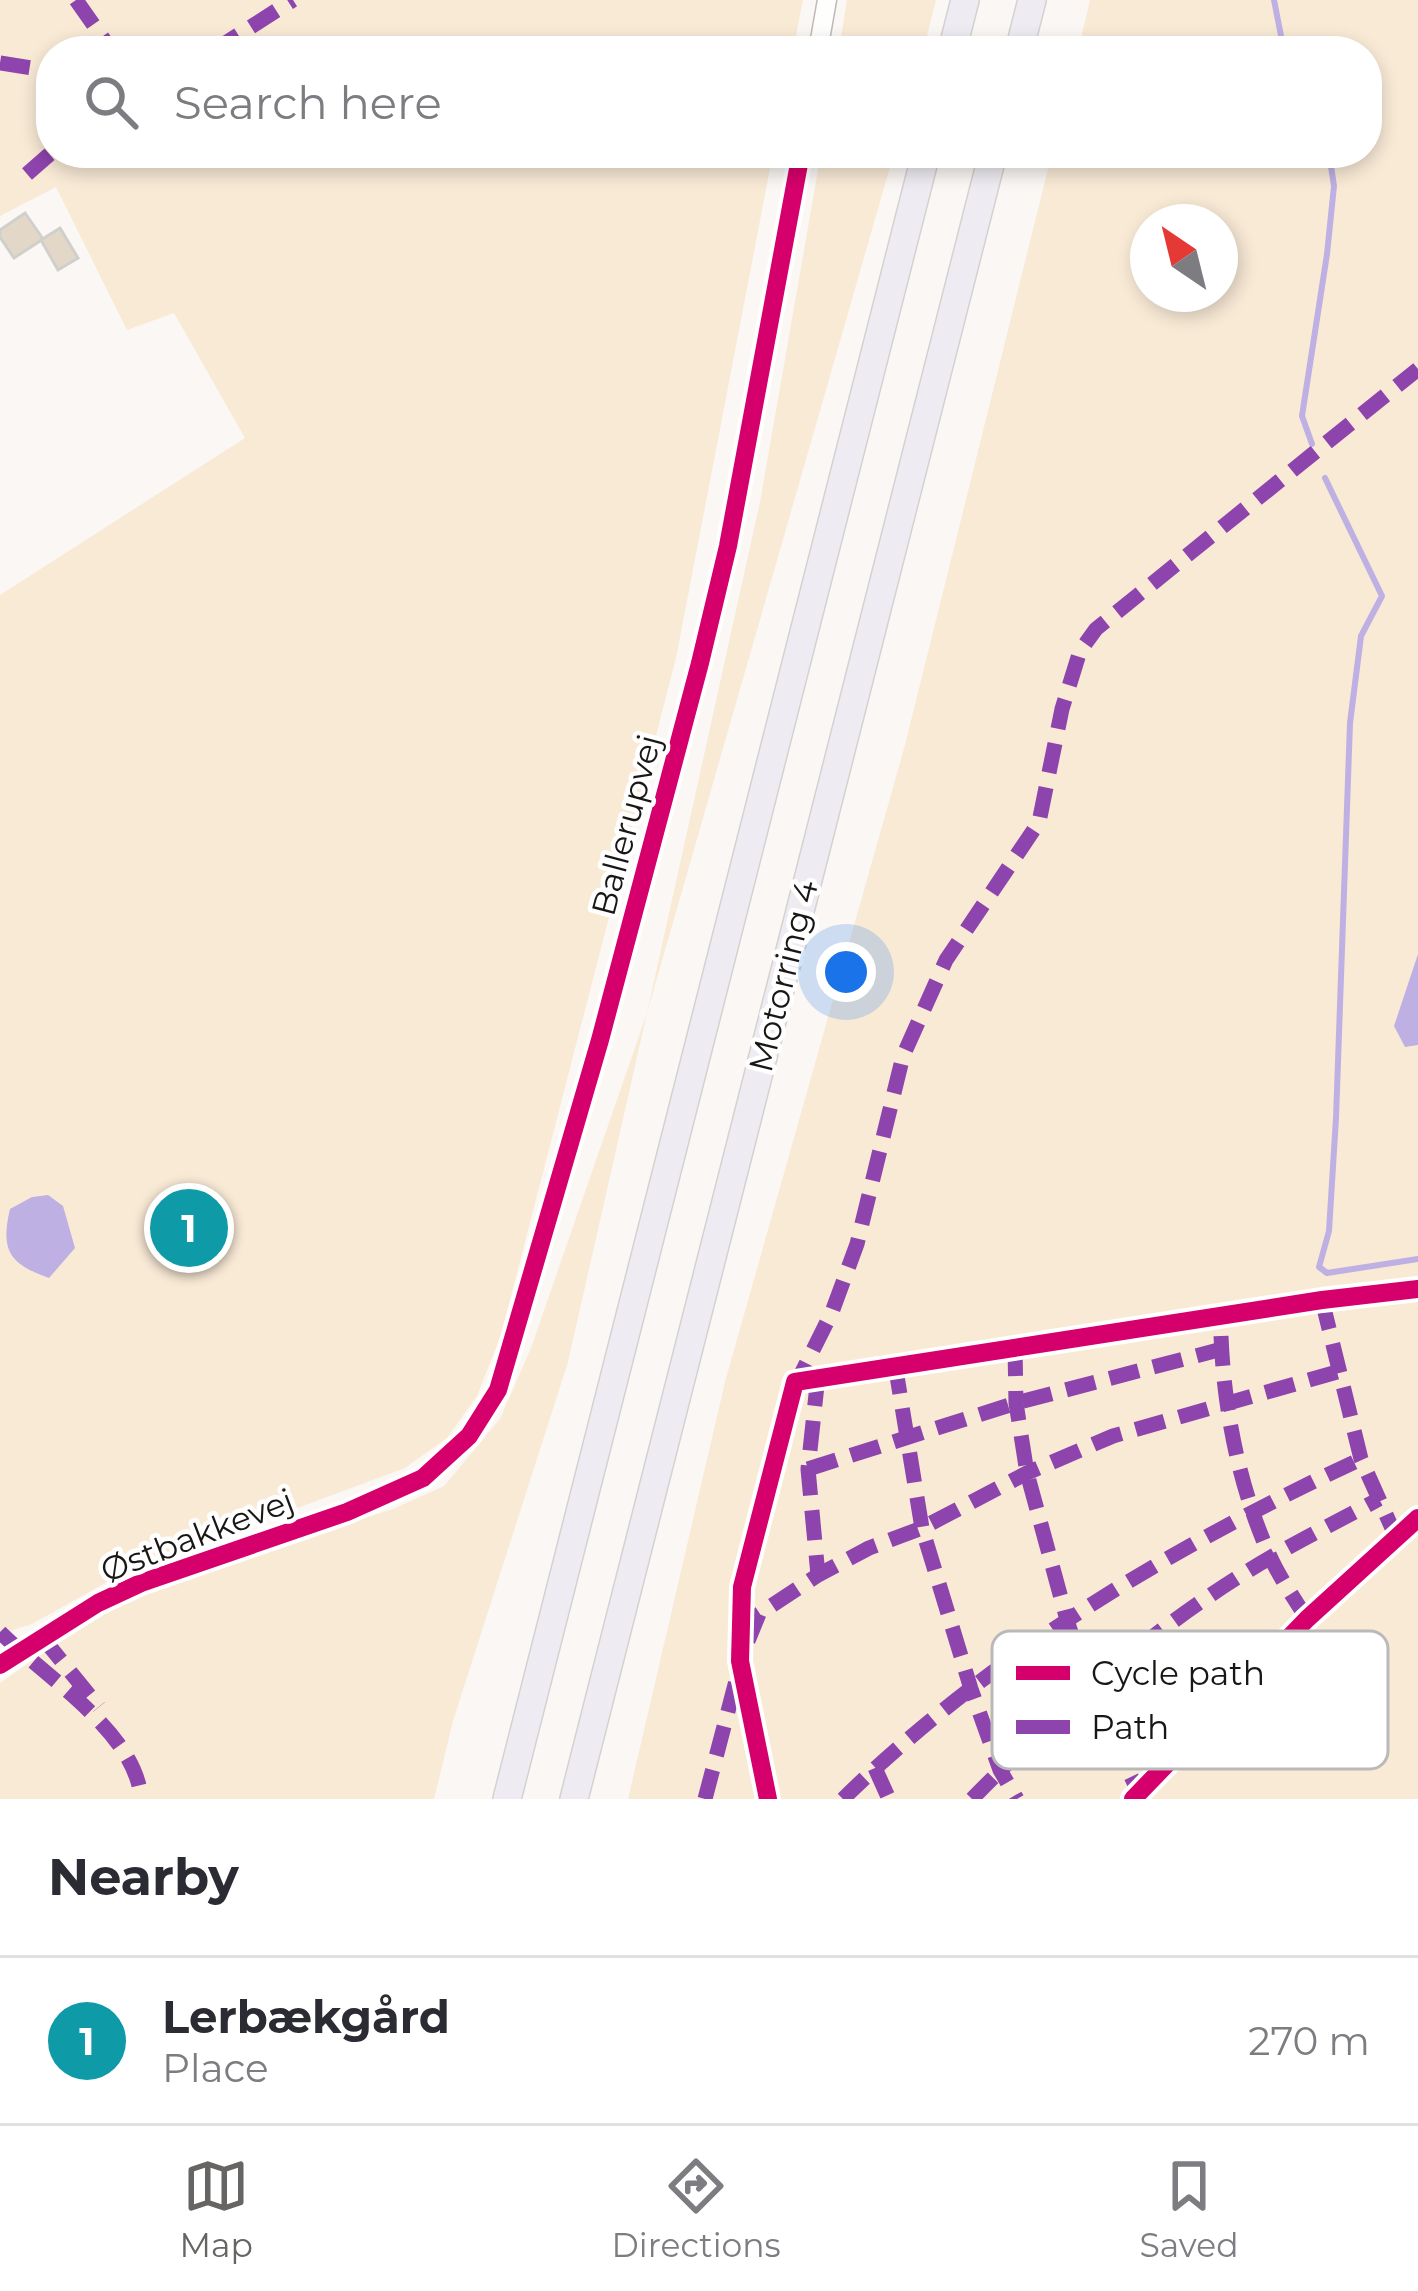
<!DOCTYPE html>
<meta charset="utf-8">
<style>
:root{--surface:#fff;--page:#f7f7f7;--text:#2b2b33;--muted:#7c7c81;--line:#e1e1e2;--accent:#676563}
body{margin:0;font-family:Montserrat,sans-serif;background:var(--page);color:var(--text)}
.compass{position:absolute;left:1130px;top:204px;width:108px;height:108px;border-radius:50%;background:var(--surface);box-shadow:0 6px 18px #0003;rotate:325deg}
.you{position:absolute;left:846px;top:972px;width:42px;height:42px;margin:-30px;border:9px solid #fff;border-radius:50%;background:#1a73e8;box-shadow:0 0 0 18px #1a73e833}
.badge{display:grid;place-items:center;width:78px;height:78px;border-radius:50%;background:var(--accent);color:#fff;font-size:39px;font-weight:700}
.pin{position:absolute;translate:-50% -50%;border:6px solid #fff;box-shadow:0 3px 12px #0006}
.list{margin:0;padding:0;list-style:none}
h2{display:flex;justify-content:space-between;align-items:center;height:156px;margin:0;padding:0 48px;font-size:51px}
h2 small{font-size:39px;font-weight:400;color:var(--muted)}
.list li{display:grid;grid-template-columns:78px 1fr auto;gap:36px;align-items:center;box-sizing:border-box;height:168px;padding:0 48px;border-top:3px solid var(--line)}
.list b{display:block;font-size:45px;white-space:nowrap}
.list p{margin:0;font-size:39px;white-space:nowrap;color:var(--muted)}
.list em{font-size:39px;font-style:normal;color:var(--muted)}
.icon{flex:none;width:66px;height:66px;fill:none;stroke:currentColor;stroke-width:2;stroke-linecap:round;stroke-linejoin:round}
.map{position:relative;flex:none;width:1418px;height:1799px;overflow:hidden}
.search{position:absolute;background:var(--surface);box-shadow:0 6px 18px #0003;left:36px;right:36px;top:36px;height:132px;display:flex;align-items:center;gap:30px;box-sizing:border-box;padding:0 42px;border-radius:48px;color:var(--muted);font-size:45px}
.sheet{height:324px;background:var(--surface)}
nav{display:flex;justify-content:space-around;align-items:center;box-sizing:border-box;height:168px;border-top:3px solid var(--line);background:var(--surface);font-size:33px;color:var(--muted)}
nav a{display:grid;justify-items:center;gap:6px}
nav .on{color:var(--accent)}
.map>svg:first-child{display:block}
</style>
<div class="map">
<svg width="1418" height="1799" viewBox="0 0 1418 1799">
<rect width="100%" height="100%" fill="#faf7f4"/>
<g fill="#f9ead6" fill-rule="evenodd">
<path d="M0,0H803L793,51H51V153H773L676,658L501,1335L477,1396L447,1438L405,1468L121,1574L32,1624L0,1634V595L245,438L174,313L127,330L56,187L0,216Z"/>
<path d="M847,0H936L923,51H839Z"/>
<path d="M1090,0H1418V1799H628L725,1382L905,745L1052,153H1367V51H1078ZM1148,222H1220V294H1148Z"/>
<path d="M821,153H894L647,1013L568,1362L453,1721L434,1799H0V1683L104,1610L192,1573L393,1509L444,1486L500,1419L531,1348L647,1013L760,502Z"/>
</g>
<g fill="#beb0e3">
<path d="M1418,954V1045L1405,1047L1394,1026Z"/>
<path d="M48,1195L63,1206L75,1248L49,1278C10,1264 0,1251 10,1209L32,1197Z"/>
</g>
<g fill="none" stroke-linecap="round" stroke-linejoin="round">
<g stroke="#beb0e3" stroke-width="6">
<path d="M1274,0L1284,51"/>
<path d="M1312,444L1302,416L1327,254L1334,186L1329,153"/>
<path d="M1325,478L1382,596L1361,636L1350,723L1336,1118L1329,1231L1319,1267L1327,1273L1418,1259"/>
</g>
</g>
<g fill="#e3d8c8" stroke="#d1cfcc" stroke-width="3">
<path d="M25,213L43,239L14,258L0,237V230Z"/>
<path d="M60,228L78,258L58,270L41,240Z"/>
<path d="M205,1199L222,1223L173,1258L156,1234Z"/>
</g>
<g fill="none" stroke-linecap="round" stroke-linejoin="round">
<g stroke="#bdbab8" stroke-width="21">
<g id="minor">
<path d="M818,51L827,0"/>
<path d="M0,1665L98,1603L141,1583L347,1512L423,1478L469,1436L498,1390L600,1040L700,663L728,546L801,153"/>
</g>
</g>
<g stroke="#d4d2d1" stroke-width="30">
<g id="highway">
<path d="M952,51L965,0"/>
<path d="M1019,51L1032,0"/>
<path d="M507,1799L926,153"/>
<path d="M574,1799L993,153"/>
</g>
</g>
<use href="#minor" stroke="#fefefd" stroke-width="18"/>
<use href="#highway" stroke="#eeecf2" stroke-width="27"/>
<g stroke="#8e44ad" stroke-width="15" stroke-dasharray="30 15" stroke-linecap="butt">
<path d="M76,0L112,51"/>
<path d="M213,51L293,0"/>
<path d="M0,63L51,71"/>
<path d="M27,174L51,153"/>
<path d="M1322,1300L1361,1459L1396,1537"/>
<path d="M1221,1336C1224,1410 1239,1486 1269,1554C1279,1577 1294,1598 1307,1619"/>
<path d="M1015,1346L1016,1403L1027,1473L1067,1620L1089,1688L1139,1793"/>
<path d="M895,1364L922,1528L971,1689L1000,1770L1017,1799"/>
<path d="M818,1376L808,1469L818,1575"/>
<path d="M793,1390L832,1312L857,1244L903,1056L946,960L1039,822L1062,709L1080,651L1096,629L1418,369"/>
<path d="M808,1469L1016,1403L1222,1349"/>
<path d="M0,1632C45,1677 137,1733 141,1799"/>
<path d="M42,1637L99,1707"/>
<path d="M748,1641L759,1614L818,1575L869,1548L922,1528L1027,1473L1113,1436L1337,1372"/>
<path d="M875,1768L889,1799"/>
<path d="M705,1799L737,1677"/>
<path d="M843,1799C992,1653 1174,1546 1361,1459"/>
<path d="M972,1799C1061,1708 1162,1620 1273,1556C1308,1536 1344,1518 1379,1499"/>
</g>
<g stroke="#fff" stroke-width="26">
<g id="cycleway">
<path d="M0,1665L98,1603L141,1583L347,1512L423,1478L469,1436L498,1390L600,1040L700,663L728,546L801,153"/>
<path d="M768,1799L740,1661L742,1587L795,1382L1322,1300L1418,1289"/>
<path d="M1133,1799L1307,1619L1418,1518"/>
</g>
</g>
<use href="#cycleway" stroke="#d6006c" stroke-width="18"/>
</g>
<g text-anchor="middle" stroke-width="9" stroke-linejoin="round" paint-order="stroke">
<g font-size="33" fill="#181715" stroke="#fff">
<text transform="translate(626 825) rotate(-75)" y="12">Ballerupvej</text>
<text transform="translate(783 976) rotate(-76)" y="12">Motorring 4</text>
<text transform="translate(197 1535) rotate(-21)" y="12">Østbakkevej</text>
</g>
</g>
<rect x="992" y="1631" width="396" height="138" rx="18" fill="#fff" stroke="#bab9b9" stroke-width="3"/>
<rect x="1016" y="1666" width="54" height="14" fill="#d6006c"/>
<rect x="1016" y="1720" width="54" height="14" fill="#8e44ad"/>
<g font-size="33" fill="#181715">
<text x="1091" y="1685">Cycle path</text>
<text x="1091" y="1739">Path</text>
</g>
</svg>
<svg class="compass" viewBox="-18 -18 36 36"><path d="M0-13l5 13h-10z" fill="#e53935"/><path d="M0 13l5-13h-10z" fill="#7c7c81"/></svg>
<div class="you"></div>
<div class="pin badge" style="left:189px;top:1228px;background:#0f9aa8">1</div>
<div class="search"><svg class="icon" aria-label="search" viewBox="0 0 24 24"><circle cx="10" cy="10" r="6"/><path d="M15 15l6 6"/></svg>Search here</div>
</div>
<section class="sheet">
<h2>Nearby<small></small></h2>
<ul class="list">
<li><span class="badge" style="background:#0f9aa8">1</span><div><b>Lerbækgård</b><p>Place</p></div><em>270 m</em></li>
</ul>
</section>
<nav>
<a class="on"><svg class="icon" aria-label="map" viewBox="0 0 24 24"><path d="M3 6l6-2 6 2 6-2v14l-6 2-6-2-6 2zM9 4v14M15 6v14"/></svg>Map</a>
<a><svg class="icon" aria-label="directions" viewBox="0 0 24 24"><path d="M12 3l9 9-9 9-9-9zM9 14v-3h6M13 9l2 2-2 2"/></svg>Directions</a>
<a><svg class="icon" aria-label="saved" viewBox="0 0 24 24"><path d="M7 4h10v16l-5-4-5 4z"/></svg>Saved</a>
</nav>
